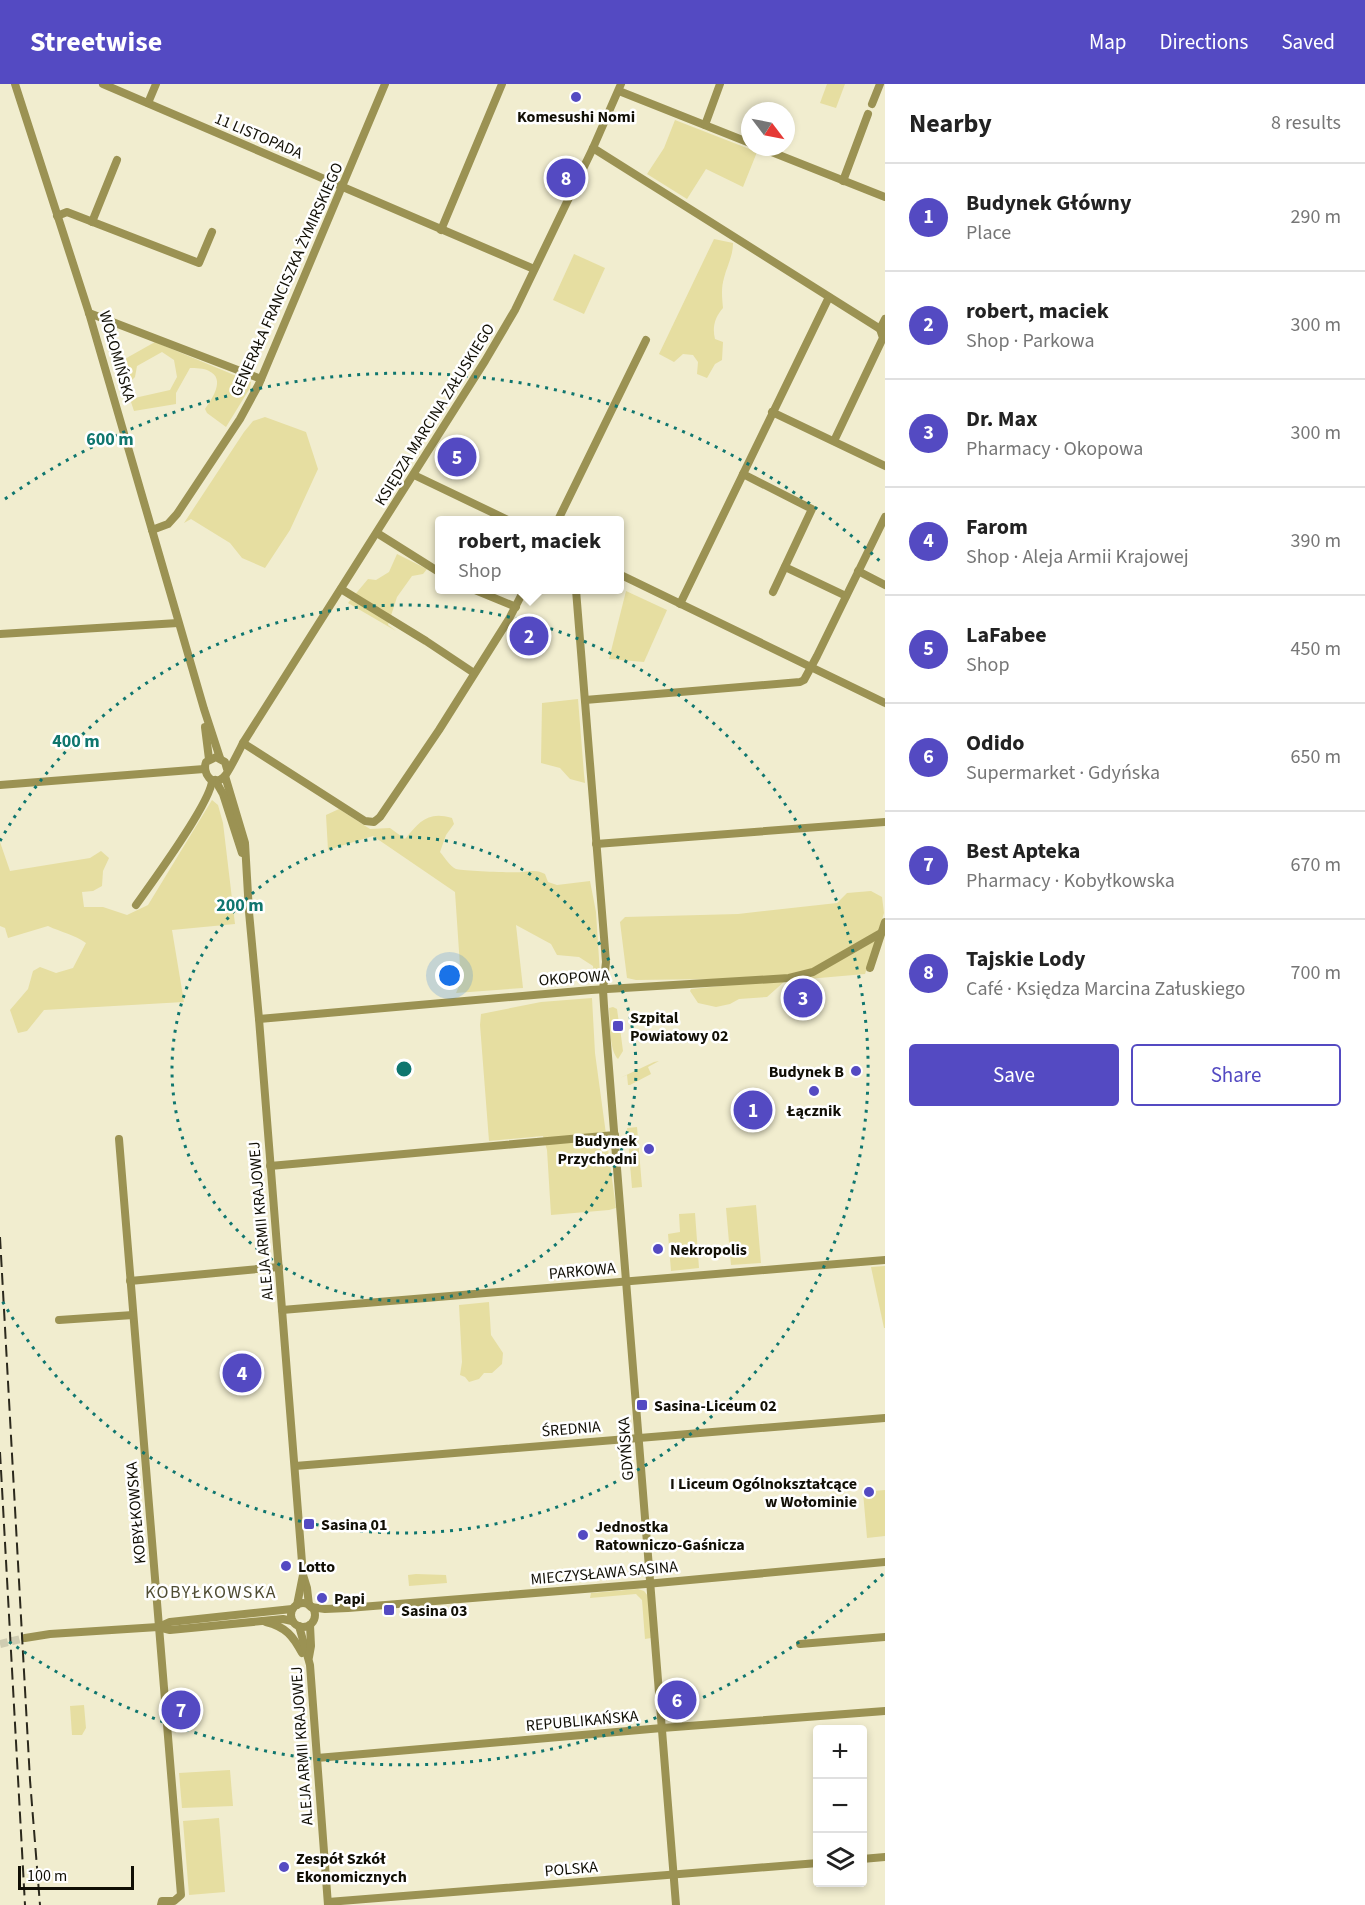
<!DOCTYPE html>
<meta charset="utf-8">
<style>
:root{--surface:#fff;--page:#f6f6f6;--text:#222;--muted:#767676;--line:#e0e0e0;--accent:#544ac2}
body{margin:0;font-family:"Source Sans 3",sans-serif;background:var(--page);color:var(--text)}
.controls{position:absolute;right:18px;bottom:18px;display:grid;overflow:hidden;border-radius:6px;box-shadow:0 3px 9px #0003}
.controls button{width:54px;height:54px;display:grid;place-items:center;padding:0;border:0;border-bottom:2px solid var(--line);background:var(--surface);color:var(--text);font:30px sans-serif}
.compass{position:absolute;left:741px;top:18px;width:54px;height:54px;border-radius:50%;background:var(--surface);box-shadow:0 3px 9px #0003;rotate:122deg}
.scale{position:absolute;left:18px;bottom:15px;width:116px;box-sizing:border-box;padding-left:6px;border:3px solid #110f05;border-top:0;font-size:16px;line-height:21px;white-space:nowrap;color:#110f05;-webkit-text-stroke:4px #fff;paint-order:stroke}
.you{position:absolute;left:450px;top:892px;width:21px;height:21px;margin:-15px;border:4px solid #fff;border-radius:50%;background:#1a73e8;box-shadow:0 0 0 9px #1a73e833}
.badge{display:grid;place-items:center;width:39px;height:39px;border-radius:50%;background:var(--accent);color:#fff;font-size:20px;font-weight:700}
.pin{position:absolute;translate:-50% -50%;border:3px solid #fff;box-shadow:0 2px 6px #0006}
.popup{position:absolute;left:435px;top:432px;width:189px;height:78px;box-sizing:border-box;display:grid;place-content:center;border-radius:6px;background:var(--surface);filter:drop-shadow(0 2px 4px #0005);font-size:20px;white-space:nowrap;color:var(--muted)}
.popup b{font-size:22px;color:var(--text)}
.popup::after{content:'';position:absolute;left:50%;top:100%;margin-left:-12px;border:12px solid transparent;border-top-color:var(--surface)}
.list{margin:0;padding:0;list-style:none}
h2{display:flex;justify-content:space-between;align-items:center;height:78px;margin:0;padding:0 24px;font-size:26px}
h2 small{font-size:20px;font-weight:400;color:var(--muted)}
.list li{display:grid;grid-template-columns:39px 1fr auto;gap:18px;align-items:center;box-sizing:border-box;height:108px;padding:0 24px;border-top:2px solid var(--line)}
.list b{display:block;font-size:22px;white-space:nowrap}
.list p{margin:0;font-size:20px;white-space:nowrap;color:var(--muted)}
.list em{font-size:20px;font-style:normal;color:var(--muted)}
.actions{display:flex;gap:12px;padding:18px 24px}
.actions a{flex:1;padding:14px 0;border:2px solid var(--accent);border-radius:6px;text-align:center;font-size:21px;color:var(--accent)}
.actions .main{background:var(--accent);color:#fff}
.icon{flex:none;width:33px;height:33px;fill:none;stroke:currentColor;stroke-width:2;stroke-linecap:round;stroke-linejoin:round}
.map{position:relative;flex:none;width:885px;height:1821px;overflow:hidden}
header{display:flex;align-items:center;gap:36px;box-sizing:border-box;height:84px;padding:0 30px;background:var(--accent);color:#fff}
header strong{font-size:28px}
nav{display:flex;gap:33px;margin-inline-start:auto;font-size:21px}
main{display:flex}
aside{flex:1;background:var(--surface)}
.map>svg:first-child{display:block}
</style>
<header>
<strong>Streetwise</strong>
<nav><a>Map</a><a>Directions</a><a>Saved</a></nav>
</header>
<main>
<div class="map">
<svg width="885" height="1821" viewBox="0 0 885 1821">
<rect width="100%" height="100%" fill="#f1edcf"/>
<g fill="#e6dea1">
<path d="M827,0H845L836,24L820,19Z"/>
<path d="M675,36L757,68L743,103L706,85L687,115L647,90L664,64Z"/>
<path d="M714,155L733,159C733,172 727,182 724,194C721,204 722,213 723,224C715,233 712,243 715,255L723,258L722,276L715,280L707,294L697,290L698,278L693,271L683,270L674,278L659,270Z"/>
<path d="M574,170L605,184L584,230L553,216Z"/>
<path d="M155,258L251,298L250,304L226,343L207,329L205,325C212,315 226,295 209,287C204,284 195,284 190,284L176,309V320L134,327L130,315L170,306L177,293L174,276L162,268L137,282L135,293L127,301L120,285L123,276Z"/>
<path d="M265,333L306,348L318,385L290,446L265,484L242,474L230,459L191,435L184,439L244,348L253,337Z"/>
<path d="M397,470L427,485L423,490L412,492L397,513L388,541L396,547L348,519L368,495L376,496L389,488Z"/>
<path d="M626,507L667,526L644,578L609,575Z"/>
<path d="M578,615L584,690L585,699L570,695L560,684L541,679L542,619Z"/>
<path d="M212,716L218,721L223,739L235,840L172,846L184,918L44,926L27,947L18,949L10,926L28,905L33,887L40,883L56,889L73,884L86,859C75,851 61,848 48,842L8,854L5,844L0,842V758L10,787L90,774L101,767L109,774L103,787L102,802L93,807L82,808L84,823H103L127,831L148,821Z"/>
<path d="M339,725L370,745L390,744L405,755C420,737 428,727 452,734L454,740L446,751L440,768C445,774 450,782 456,785C461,787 515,789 523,788C533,787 536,786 545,790L548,798L557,801L590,797L596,828L600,890L594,897L593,882L579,873L557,871L551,860L516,841L523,904L456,909L461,897L455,808L373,752L328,766L326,731Z"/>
<path d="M871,807L882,813L884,829L865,890L785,897L767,913L739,915L730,920L716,923L698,919L690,907L691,905L721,902L714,895L636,896L627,894L620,838L625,833L738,830L837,819L847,809Z"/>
<path d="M592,914L595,969L616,1124L609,1126L551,1131L547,1066L543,1052L489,1057L480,941L481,930L541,918Z"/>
<path d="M613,923L617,925L619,939L617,940V944H620L623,967L618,975C609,966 610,937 609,924Z"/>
<path d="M659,977L648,983L651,990L630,1001H628L627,991L620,994L654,978Z"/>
<path d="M637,1043L642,1103L632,1104L627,1044Z"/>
<path d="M756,1121L761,1179L731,1181L726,1124Z"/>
<path d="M695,1129L699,1184L671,1187L668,1150L680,1148L679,1130Z"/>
<path d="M885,1182V1244H884L871,1183Z"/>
<path d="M489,1218L491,1251L503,1269L502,1280L492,1289H484L479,1295L469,1298L465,1293L460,1291L462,1278L459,1221Z"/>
<path d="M885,1406V1452L867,1454L863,1408Z"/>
<path d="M416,1490L446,1491L447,1499L409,1502L408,1491Z"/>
<path d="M638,1505L644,1507L648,1512L651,1554L645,1555L642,1516L636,1510L590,1514L591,1509Z"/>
<path d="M84,1621L86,1644L82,1651H72L70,1622Z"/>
<path d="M230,1686L233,1722L182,1724L179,1689Z"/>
<path d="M219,1734L225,1808L189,1811L183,1737Z"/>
</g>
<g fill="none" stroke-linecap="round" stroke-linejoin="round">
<path stroke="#cfccb1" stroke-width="8" stroke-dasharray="8 4" stroke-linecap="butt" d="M0,1560L25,1554"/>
<g stroke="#9b9253" stroke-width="8">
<path d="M15,0L89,229L204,625L220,674"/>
<path d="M103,0L534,185"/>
<path d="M619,7L750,59"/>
<path d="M148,19L156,0"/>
<path d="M872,20L880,0"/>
<path d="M705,41L720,0"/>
<path d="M759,63L885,113"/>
<path d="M593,64L885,248"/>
<path d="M843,97L868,30"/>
<path d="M57,132L67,128L199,179L212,148"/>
<path d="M92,138L117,76"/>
<path d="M441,146L502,0"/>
<path d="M89,229L261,295"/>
<path d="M772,328L885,382"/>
<path d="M834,357L883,254L880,245L885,235"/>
<path d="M743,390L812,425L773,508"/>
<path d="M414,391L508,436"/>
<path d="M558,436L646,256"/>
<path d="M152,446L168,440L177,430L240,335L259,300L385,0"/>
<path d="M377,449L439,488"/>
<path d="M785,483L846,512"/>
<path d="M858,487L885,501"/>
<path d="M619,490L885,619"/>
<path d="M341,505L426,557L474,589"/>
<path d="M475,506L516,523"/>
<path d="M576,506L606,878L603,906L604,922L676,1821"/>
<path d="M680,520L829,213"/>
<path d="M0,550L178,539"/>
<path d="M585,616L800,598L804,596L817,572L885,433"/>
<path d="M205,643L209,675"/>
<path d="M243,659L365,737L374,738L380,733L439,646L509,535L524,506"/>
<path d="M227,685L225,678L216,673L206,678C202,689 212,704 224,693C227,690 240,665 243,659L485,277L515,226L593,64L621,0"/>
<path d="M225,692L245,759L249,828L259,935L303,1491L307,1504L309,1521"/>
<path d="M215,696L223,710L242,769"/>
<path d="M0,701L204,685"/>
<path d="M596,760L885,738"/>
<path d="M136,821C151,800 212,717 212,696"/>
<path d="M870,884L885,838"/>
<path d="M259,935L591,906L789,894L813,888L881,849"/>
<path d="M119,1055L181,1811L174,1817H162L161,1821"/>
<path d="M270,1082L615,1051"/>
<path d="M130,1197L279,1183"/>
<path d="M282,1226L885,1176"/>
<path d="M59,1236L133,1231"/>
<path d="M295,1382L885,1334"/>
<circle cx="303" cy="1531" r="12"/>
<path d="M297,1521L303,1491"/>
<path d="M311,1523L325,1525L348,1524L646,1500L885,1478"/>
<path d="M266,1538C286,1543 293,1552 302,1569"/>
<path d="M299,1542L310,1581L328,1821"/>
<path d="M159,1543L170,1538L292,1525"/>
<path d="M25,1554L50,1550L158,1543L170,1546L283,1535L292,1537"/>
<path d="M800,1560L885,1553"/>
<path d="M309,1573L311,1562L310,1541"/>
<path d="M317,1674L662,1644L885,1627"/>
<path d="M862,1775L885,1773"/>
<path d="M328,1818L818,1779"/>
</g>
<g stroke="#2c291d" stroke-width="2" stroke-dasharray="12 6" stroke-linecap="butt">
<path d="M0,1153L30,1696L40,1821"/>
<path d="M0,1368L25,1821"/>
</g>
</g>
<g fill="none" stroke="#0f766e" stroke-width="3" stroke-dasharray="3 6">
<circle cx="404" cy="985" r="232"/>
<path d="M0 757A464 464 0 1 1 0 1213"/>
<path d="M883 1490A696 696 0 0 1 5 1555M5 415A696 696 0 0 1 883 480"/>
</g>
<g fill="#544ac2" stroke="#fff" stroke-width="2">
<circle cx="576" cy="13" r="6"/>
<rect x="612" y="936" width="12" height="12" rx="3"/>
<circle cx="856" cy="987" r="6"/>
<circle cx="814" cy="1007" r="6"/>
<circle cx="649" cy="1065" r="6"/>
<circle cx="658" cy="1165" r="6"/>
<rect x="636" y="1315" width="12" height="12" rx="3"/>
<circle cx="869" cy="1408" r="6"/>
<rect x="303" y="1434" width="12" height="12" rx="3"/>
<circle cx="583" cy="1451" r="6"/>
<circle cx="286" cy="1482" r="6"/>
<circle cx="322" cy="1514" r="6"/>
<rect x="383" y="1520" width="12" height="12" rx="3"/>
<circle cx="284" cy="1783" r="6"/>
</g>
<g text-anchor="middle" stroke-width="5" stroke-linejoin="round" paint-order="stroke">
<g font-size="16" font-weight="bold" fill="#110f05" stroke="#fff" text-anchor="start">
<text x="576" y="38" text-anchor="middle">Komesushi Nomi</text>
<text x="630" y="939">Szpital<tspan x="630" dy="18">Powiatowy 02</tspan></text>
<text x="844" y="993" text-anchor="end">Budynek B</text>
<text x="814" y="1032" text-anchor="middle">Łącznik</text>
<text x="637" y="1062" text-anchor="end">Budynek<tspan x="637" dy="18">Przychodni</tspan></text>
<text x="670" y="1171">Nekropolis</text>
<text x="654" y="1327">Sasina-Liceum 02</text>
<text x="857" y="1405" text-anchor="end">I Liceum Ogólnokształcące<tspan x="857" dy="18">w Wołominie</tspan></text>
<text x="321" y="1446">Sasina 01</text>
<text x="595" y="1448">Jednostka<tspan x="595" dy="18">Ratowniczo-Gaśnicza</tspan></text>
<text x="298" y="1488">Lotto</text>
<text x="334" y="1520">Papi</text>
<text x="401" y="1532">Sasina 03</text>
<text x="296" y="1780">Zespół Szkół<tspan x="296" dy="18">Ekonomicznych</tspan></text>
</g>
<g font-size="16" fill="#110f05" stroke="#fff">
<text transform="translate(259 51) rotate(23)" y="6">11 LISTOPADA</text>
<text transform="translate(286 195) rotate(-66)" y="6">GENERAŁA FRANCISZKA ŻYMIRSKIEGO</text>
<text transform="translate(118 272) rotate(74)" y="6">WOŁOMIŃSKA</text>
<text transform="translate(434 330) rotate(-58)" y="6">KSIĘDZA MARCINA ZAŁUSKIEGO</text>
<text transform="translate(574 893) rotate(-4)" y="6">OKOPOWA</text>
<text transform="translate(260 1137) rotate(-95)" y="6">ALEJA ARMII KRAJOWEJ</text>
<text transform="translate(582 1186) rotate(-5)" y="6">PARKOWA</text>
<text transform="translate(571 1344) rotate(-5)" y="6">ŚREDNIA</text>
<text transform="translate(625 1365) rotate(-94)" y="6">GDYŃSKA</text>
<text transform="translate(135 1429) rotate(-95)" y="6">KOBYŁKOWSKA</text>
<text transform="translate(604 1488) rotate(-5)" y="6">MIECZYSŁAWA SASINA</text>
<text transform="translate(582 1636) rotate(-5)" y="6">REPUBLIKAŃSKA</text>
<text transform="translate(301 1662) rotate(-94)" y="6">ALEJA ARMII KRAJOWEJ</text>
<text transform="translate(571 1784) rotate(-5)" y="6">POLSKA</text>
</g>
<g font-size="18" letter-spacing="1.5" fill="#504d33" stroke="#fff">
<text x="211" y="1514">KOBYŁKOWSKA</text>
</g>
</g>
<circle cx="404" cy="985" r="9" fill="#0f766e" stroke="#fff" stroke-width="3"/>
<g font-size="18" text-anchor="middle" font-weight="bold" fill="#0f766e" stroke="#fff" stroke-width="5" stroke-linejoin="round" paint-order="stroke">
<text x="110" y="361">600 m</text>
<text x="76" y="663">400 m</text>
<text x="240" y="827">200 m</text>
</g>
</svg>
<div class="controls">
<button>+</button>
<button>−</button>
<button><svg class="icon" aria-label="layers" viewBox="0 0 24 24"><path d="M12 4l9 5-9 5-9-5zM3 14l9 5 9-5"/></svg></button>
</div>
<svg class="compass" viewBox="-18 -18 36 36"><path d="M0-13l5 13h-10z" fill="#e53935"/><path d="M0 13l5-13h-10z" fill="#767676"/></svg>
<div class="scale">100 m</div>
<div class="you"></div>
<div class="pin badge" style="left:753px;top:1026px">1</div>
<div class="pin badge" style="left:529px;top:552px">2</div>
<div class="popup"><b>robert, maciek</b>Shop</div>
<div class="pin badge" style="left:803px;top:914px">3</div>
<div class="pin badge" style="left:242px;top:1289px">4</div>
<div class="pin badge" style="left:457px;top:373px">5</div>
<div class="pin badge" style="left:677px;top:1616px">6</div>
<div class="pin badge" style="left:181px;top:1626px">7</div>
<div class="pin badge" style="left:566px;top:94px">8</div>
</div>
<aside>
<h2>Nearby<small>8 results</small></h2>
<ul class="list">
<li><span class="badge">1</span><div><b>Budynek Główny</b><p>Place</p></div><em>290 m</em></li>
<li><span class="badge">2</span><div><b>robert, maciek</b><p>Shop · Parkowa</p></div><em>300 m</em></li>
<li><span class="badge">3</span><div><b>Dr. Max</b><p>Pharmacy · Okopowa</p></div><em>300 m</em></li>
<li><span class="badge">4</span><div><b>Farom</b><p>Shop · Aleja Armii Krajowej</p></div><em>390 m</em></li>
<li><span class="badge">5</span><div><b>LaFabee</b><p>Shop</p></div><em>450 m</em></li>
<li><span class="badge">6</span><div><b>Odido</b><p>Supermarket · Gdyńska</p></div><em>650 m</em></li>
<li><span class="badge">7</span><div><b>Best Apteka</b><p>Pharmacy · Kobyłkowska</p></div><em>670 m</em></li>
<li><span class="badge">8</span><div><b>Tajskie Lody</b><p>Café · Księdza Marcina Załuskiego</p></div><em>700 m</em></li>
</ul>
<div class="actions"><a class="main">Save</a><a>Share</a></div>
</aside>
</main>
